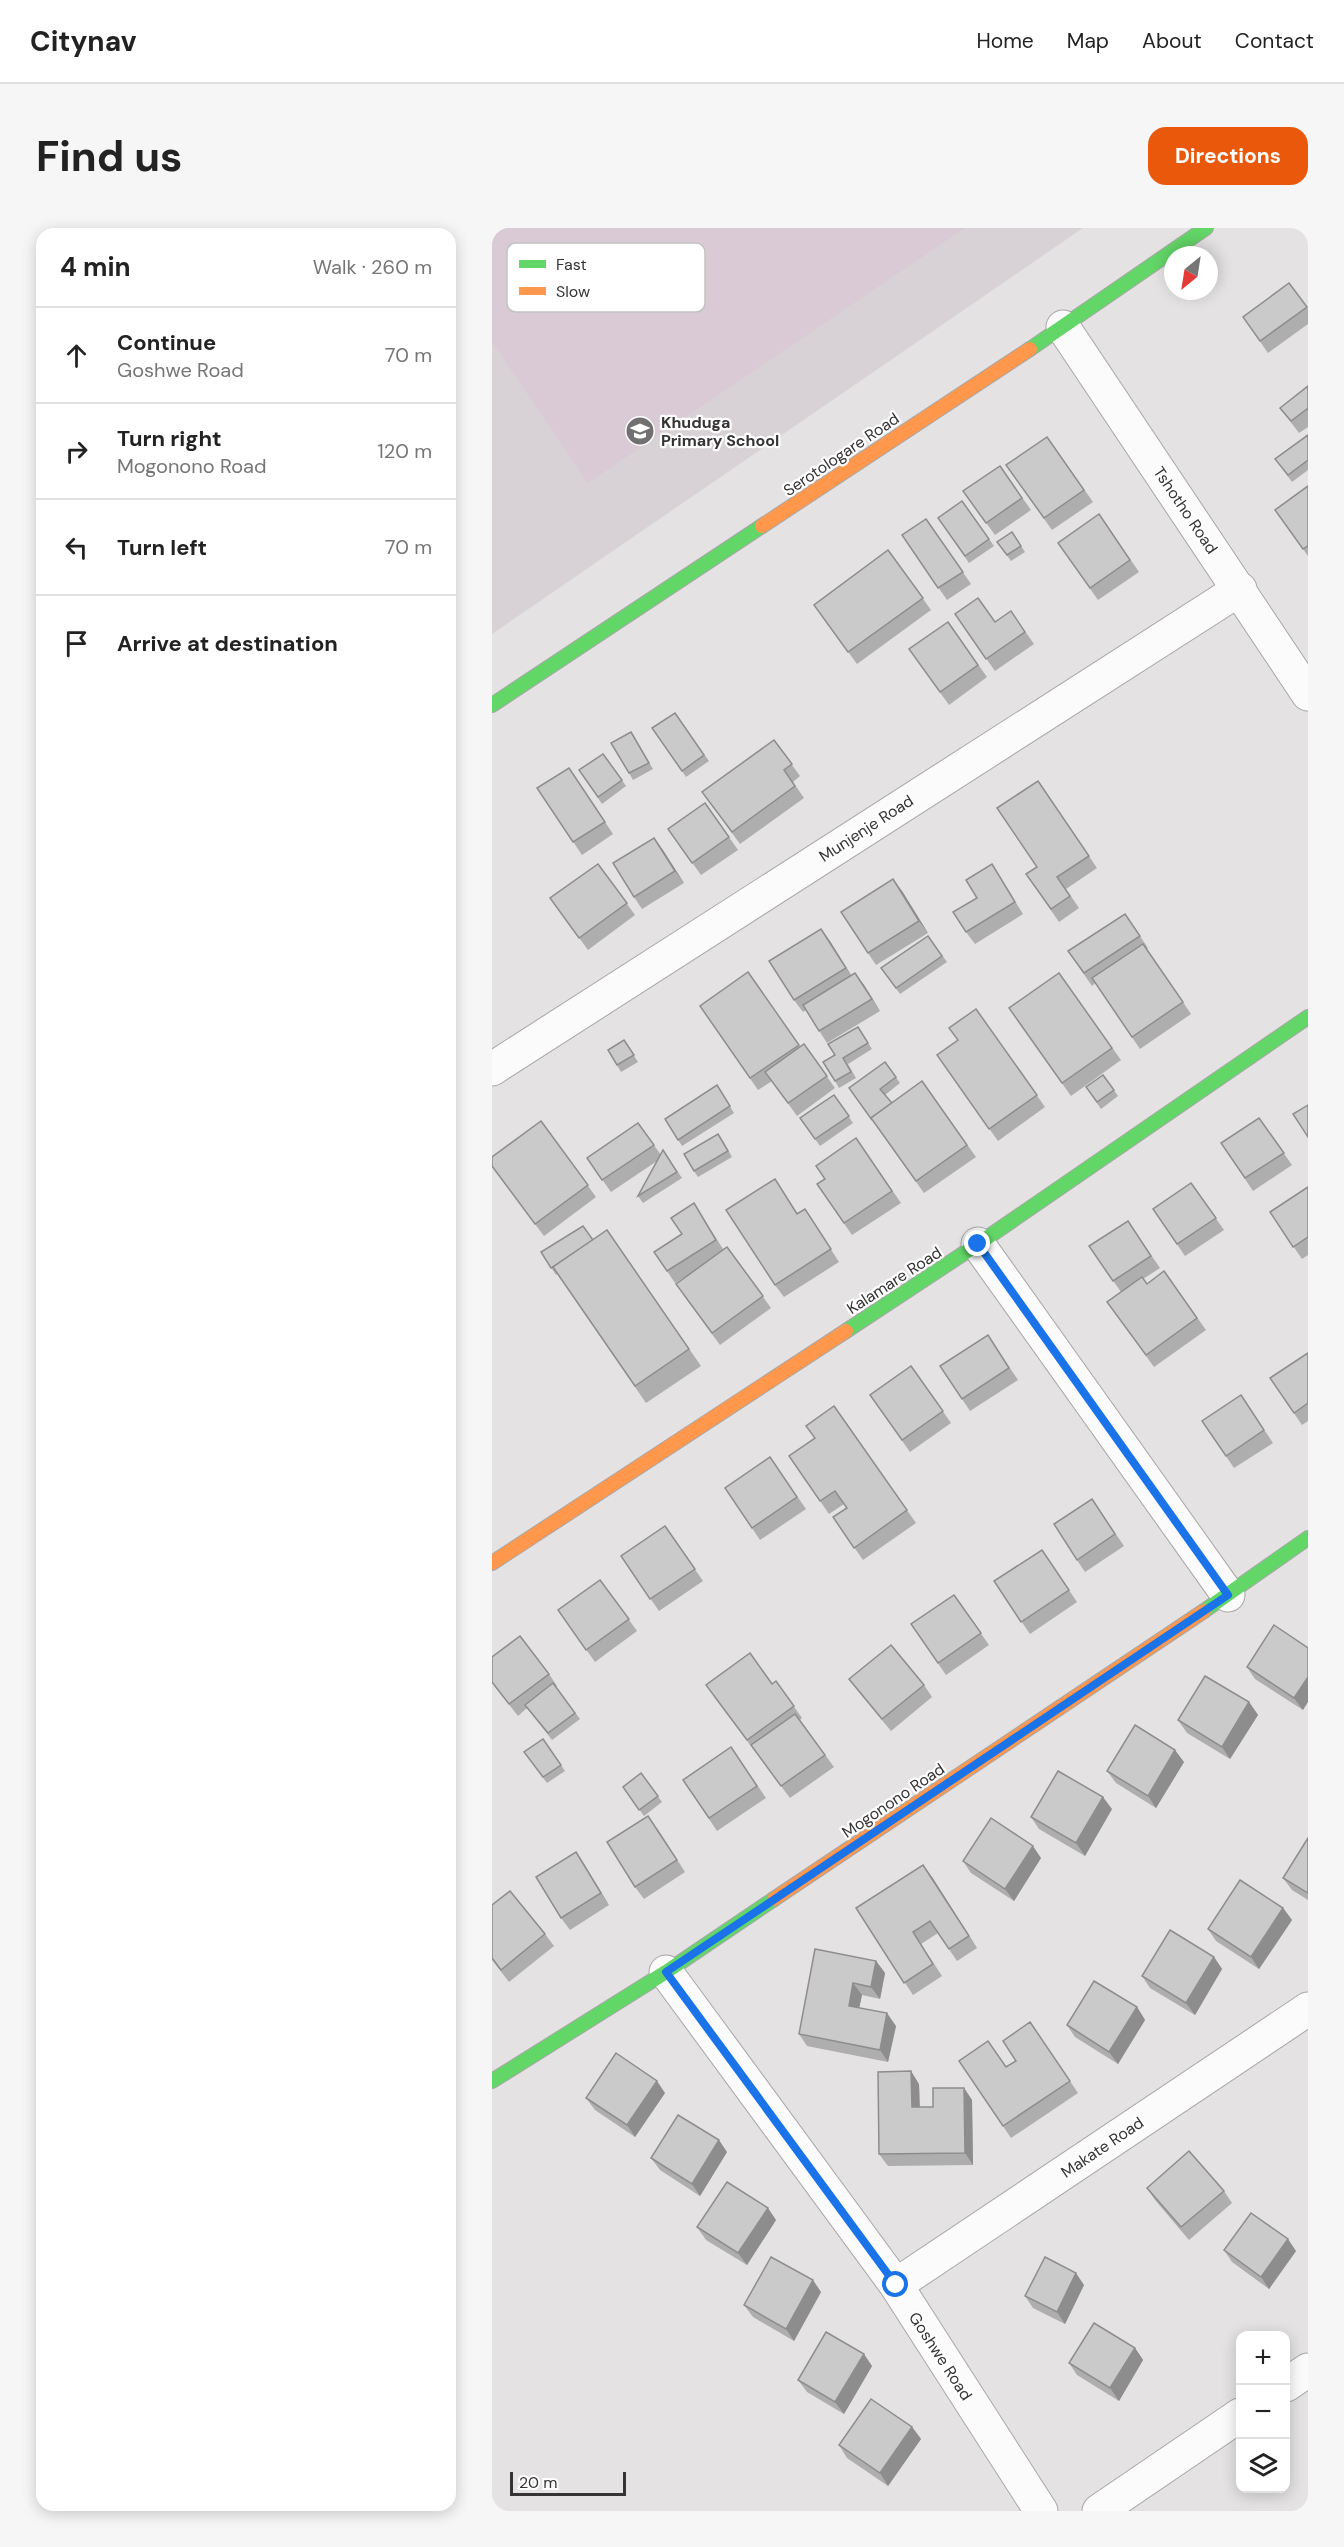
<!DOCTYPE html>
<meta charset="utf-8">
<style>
:root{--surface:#fff;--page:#f6f6f6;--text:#222;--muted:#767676;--line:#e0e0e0;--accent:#ea580c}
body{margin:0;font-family:"DM Sans",sans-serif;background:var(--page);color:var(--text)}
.controls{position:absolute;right:18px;bottom:18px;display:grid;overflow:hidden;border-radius:12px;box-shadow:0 3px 15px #0003}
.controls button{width:54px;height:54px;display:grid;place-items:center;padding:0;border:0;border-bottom:2px solid var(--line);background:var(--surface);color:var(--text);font:30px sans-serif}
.compass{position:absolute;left:672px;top:18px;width:54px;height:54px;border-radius:50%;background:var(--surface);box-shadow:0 3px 15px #0003;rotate:210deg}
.scale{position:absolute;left:18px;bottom:15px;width:116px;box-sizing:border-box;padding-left:6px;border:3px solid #353334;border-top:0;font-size:16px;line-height:21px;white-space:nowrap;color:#353334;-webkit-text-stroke:4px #fff;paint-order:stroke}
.stop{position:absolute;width:18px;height:18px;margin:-14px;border:4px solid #1a73e8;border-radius:50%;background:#fff}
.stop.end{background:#1a73e8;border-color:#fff;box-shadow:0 2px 6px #0008}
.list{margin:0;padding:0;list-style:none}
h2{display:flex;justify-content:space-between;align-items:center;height:78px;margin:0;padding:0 24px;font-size:26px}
h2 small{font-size:20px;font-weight:400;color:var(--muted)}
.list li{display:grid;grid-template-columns:39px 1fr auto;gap:18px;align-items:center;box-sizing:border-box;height:96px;padding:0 24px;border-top:2px solid var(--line)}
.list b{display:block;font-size:22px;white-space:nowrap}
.list p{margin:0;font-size:20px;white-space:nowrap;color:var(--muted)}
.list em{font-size:20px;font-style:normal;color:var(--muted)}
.icon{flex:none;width:33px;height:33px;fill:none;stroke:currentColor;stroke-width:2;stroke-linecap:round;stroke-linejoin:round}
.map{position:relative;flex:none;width:816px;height:2283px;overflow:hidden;border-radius:18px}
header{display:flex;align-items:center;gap:36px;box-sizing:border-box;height:84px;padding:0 30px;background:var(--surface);border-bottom:2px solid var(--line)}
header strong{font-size:28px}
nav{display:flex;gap:33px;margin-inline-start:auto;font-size:21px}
.intro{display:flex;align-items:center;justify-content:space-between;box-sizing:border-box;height:144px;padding:0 36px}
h1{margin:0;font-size:42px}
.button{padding:15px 27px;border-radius:18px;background:var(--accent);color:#fff;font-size:21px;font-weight:700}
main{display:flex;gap:36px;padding:0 36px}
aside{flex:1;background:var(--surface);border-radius:18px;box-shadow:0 3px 15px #0003}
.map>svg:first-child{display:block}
</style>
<header>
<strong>Citynav</strong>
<nav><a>Home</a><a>Map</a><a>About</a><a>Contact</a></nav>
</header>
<div class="intro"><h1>Find us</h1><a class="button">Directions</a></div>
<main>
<aside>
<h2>4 min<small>Walk · 260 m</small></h2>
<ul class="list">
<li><svg class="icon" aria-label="ahead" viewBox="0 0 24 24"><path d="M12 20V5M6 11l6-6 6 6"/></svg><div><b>Continue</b><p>Goshwe Road</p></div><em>70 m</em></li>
<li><svg class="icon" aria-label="right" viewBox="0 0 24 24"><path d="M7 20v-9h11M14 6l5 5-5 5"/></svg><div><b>Turn right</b><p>Mogonono Road</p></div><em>120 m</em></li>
<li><svg class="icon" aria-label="left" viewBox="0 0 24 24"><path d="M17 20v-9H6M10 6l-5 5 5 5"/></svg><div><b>Turn left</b></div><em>70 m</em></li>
<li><svg class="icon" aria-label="arrive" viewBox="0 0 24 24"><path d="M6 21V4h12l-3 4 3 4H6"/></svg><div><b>Arrive at destination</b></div></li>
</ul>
</aside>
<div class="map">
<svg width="816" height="2283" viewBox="0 0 816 2283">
<rect width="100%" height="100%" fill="#e4e2e3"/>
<path fill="#d8d2d6" d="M0,0H591L0,406Z"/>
<path fill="#dacad6" d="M0,0H473L96,255L0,114Z"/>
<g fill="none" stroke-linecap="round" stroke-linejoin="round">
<g stroke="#a8a7a8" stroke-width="35">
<g id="street">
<path d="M571,99L816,466"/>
<path d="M0,841L748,361"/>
<path d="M486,1016L736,1367"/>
<path d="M174,1744L404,2057L549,2283"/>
<path d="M404,2057L816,1781"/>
<path d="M794,2157L816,2142"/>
<path d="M607,2283L748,2187"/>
</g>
</g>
<g stroke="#a8a7a8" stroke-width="16">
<g id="fast">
<path d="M538,121L714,0"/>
<path d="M0,477L270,298"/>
<path d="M354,1103L486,1016L816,789"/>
<path d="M712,1383L816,1310"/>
<path d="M0,1853L174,1744L282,1671"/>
</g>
</g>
<g stroke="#a8a7a8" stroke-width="16">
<g id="slow">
<path d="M270,298L538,121"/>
<path d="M0,1335L354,1103"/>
<path d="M282,1671L712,1383"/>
</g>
</g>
<use href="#street" stroke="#fbfbfb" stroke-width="33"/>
<use href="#fast" stroke="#63d668" stroke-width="14"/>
<use href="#slow" stroke="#ff974d" stroke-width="14"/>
</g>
<g fill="#afaeaf">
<path d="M797,55L816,81V96L776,125L751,89Z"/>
<path d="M816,158V199L807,205L788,180Z"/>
<path d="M816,207V242L800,254L783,231Z"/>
<path d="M555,209L601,274L560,302L514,237Z"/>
<path d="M508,238L539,282L503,307L471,263Z"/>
<path d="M816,258V328L792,294Z"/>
<path d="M470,273L502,318L477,335L446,290Z"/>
<path d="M607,286L647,344L606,372L566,315Z"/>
<path d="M434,291L479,356L455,372L410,307Z"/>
<path d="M520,304L533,324L519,333L505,314Z"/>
<path d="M396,322L439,382L365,436L322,377Z"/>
<path d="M519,383L542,416L503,443L463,386L503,394Z"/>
<path d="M456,394L495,449L457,477L417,421Z"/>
<path d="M183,485L217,533L194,549L160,500Z"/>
<path d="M143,511L161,541L141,552L137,545Z"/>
<path d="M282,512L308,548L301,554L312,570L248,616L219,576Z"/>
<path d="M111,526L134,558L110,576L87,542Z"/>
<path d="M86,553L121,606L90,627L45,560Z"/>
<path d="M546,553L605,640L574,661L587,680L567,694L534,646L545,639Z"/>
<path d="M213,575L246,622L209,647L176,601Z"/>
<path d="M162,610L192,655L150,681L142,669Z"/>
<path d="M106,636L143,687L96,722L58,670Z"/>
<path d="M500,636L531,686L483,716L474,704L485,670Z"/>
<path d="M410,663L436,705L384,737L376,725Z"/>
<path d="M633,686L656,720L655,721L699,786L648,821L603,755L600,758L576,723Z"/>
<path d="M329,701L359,747L372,757L388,783L335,815L314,782L311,784L302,772Z"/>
<path d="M436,708L455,734L408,766L389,740Z"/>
<path d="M256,744L308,819L312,816L343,860L305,888L280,853L266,862L208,778Z"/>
<path d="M567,745L629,832L579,868L517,780Z"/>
<path d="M484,781L553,879L506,913L445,827L466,812Z"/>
<path d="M366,799L380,821L356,836L364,850L347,860L343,853V827Z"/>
<path d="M132,812L146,834L129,844L116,822Z"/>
<path d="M393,834L408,855L393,867L400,875L430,853L484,929L432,965L357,860Z"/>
<path d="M611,847L626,868L609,881L594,859Z"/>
<path d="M229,864L242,885L190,918L173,891Z"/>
<path d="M342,867L361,895L328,918L308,890Z"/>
<path d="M767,890L800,937L761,963L729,915Z"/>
<path d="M49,893L104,969L52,1008L0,939Z"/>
<path d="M146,895L169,927L171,922L190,950L151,975L146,968L165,933L119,964L95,930Z"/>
<path d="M364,910L409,975L360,1007L325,956L333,951Z"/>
<path d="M231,913L240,929L206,949L202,943Z"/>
<path d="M699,955L732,1002L693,1028L661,981Z"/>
<path d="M816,959V1027L810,1031L778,984Z"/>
<path d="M291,963L305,985L313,981L347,1034L292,1069L283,1057Z"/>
<path d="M210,988L231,1021L235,1019L279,1080L228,1117L192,1068L191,1050L183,1055L175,1043L190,1006Z"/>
<path d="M115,1002L209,1138L154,1175L65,1046L64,1047L49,1024L101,1012Z"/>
<path d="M644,1005L668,1040L651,1051L655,1056L672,1043L714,1102L662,1139L615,1074L629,1064L597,1018Z"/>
<path d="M504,1119L526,1152L478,1183L470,1171Z"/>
<path d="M816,1125V1193L810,1197L778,1150Z"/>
<path d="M419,1138L459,1195L418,1224L378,1167Z"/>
<path d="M342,1178L424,1295L371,1332L341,1289L354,1280L352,1276L337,1286L297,1228L322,1210Z"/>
<path d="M757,1179L781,1215L742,1240L710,1193Z"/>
<path d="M278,1229L314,1281L268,1312L233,1260Z"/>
<path d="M600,1271L632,1318L593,1344L585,1332Z"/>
<path d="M173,1298L211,1353L167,1383L129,1328Z"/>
<path d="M550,1322L585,1374L538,1406L502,1353Z"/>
<path d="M108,1352L145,1403L103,1434L66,1382Z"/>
<path d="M462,1367L497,1417L454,1447L419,1396Z"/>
<path d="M816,1420L811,1482L763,1451L755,1439Z"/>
<path d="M0,1429L57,1446L65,1458L64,1459L88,1491L60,1512L35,1480L26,1488L0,1455Z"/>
<path d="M357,1451L432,1457L440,1469L399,1503L366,1463Z"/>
<path d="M284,1453L310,1490L308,1492L342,1539L298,1570L222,1469L280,1456Z"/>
<path d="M757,1474L766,1487L738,1531L695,1505L686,1492Z"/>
<path d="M51,1511L73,1543L55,1555L32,1524Z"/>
<path d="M239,1519L274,1570L225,1603L191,1552Z"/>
<path d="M692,1534L664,1580L624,1555L615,1543Z"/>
<path d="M149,1545L170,1574L152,1588L131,1559Z"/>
<path d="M620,1581L593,1628L547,1601L539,1589Z"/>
<path d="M165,1600L193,1644L152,1671L143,1659Z"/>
<path d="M816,1610V1672L800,1662L791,1650Z"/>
<path d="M84,1624L117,1677L78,1702L69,1690Z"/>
<path d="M549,1630L522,1673L479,1645L471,1633Z"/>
<path d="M440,1649L485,1720L465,1733L446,1705L429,1716L450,1748L421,1767L364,1680Z"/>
<path d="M0,1677L53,1706L62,1718L17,1754L0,1732Z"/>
<path d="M791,1680L800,1692L767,1741L724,1713L716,1701Z"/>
<path d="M722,1729L730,1741L703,1787L658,1760L650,1748Z"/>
<path d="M384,1733L393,1745L388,1771L370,1767L367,1780L404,1798L396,1834L315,1818L307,1806Z"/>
<path d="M645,1779L653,1792L626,1836L583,1809L575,1797Z"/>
<path d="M538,1794L586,1865L519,1910L467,1833L514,1839L524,1833Z"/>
<path d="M427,1856L428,1879H441L472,1860L480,1872L481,1937L396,1938L387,1926Z"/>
<path d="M173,1865L143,1909L103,1882L94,1870Z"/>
<path d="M235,1924L208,1968L168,1942L159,1930Z"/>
<path d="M655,1960L732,1963L740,1975L697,2012L663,1972Z"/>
<path d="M284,1992L255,2037L214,2012L205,1999Z"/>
<path d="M732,2022L804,2023L777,2061L740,2034Z"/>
<path d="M592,2057L573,2096L541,2080L533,2068Z"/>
<path d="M329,2064L302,2113L261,2089L252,2077Z"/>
<path d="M643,2120L651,2132L627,2173L585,2147L577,2135Z"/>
<path d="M380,2138L352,2186L315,2164L306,2152Z"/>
<path d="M420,2199L429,2211L396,2258L355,2230L347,2217Z"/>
</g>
<g fill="#8e8d8e">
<path d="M162,610L171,622L192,655L183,643Z"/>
<path d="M401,651L410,663L436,705L427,693Z"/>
<path d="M329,701L338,713L362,752L354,740Z"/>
<path d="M363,745L372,757L388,783L380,771Z"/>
<path d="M816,1449V1474L811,1482L802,1470Z"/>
<path d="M757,1474L766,1487L738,1531L730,1519Z"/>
<path d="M683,1522L692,1534L664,1580L656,1568Z"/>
<path d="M611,1569L620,1581L593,1628L584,1615Z"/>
<path d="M541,1618L549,1630L522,1673L513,1661Z"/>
<path d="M84,1624L92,1636L117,1677L109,1665Z"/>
<path d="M431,1637L440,1649L485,1720L477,1708Z"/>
<path d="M791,1680L800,1692L767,1741L759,1729Z"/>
<path d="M722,1729L730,1741L703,1787L694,1775Z"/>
<path d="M384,1733L393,1745L388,1771L379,1759Z"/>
<path d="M361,1755L370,1767L365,1790L357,1778Z"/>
<path d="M645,1779L653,1792L626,1836L617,1824Z"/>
<path d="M395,1785L404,1798L396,1834L388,1822Z"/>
<path d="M419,1843L427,1856L428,1891L420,1879Z"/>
<path d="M165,1853L173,1865L143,1909L135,1897Z"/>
<path d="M472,1860L480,1872L481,1937L473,1925Z"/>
<path d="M227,1912L235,1924L208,1968L200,1956Z"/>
<path d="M276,1980L284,1992L255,2037L246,2025Z"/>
<path d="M796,2011L804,2023L777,2061L769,2049Z"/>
<path d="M584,2045L592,2057L573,2096L565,2084Z"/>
<path d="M321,2052L329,2064L302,2113L294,2101Z"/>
<path d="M643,2120L651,2132L627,2173L618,2160Z"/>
<path d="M372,2126L380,2138L352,2186L343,2174Z"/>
<path d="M420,2199L429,2211L396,2258L388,2245Z"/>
</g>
<g fill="#cbcacb" stroke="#8e8d8e" stroke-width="1.5">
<path d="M797,55L815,79L768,113L751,89Z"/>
<path d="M816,158V182L815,181L799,193L788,180Z"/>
<path d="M816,207V232L796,247L783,231Z"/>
<path d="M555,209L592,262L552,290L514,237Z"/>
<path d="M508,238L530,270L494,295L471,263Z"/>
<path d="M816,258V318L811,321L783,282Z"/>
<path d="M470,273L497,311L473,328L446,290Z"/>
<path d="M607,286L638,332L598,360L566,315Z"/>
<path d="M434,291L471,344L446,360L410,307Z"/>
<path d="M520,304L529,318L515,327L505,314Z"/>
<path d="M396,322L431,370L356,424L322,377Z"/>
<path d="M486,370L503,394L519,383L533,404L494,431L463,386Z"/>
<path d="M456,394L486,437L448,464L417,421Z"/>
<path d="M183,485L212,527L190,543L160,500Z"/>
<path d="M139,504L157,535L137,545L119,515Z"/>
<path d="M282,512L300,536L292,542L303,558L240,604L210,564Z"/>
<path d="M111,526L130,552L106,569L87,542Z"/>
<path d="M77,540L113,594L81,614L45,560Z"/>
<path d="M546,553L597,628L565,649L578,668L559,681L534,646L545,639L505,580Z"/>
<path d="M213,575L237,609L200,635L176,601Z"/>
<path d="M162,610L183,643L142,669L121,635Z"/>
<path d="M106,636L135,675L87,710L58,670Z"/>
<path d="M500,636L523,674L474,704L461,684L485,670L474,652Z"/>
<path d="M401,651L427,693L376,725L349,684Z"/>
<path d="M633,686L648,708L592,745L576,723Z"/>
<path d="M329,701L354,740L302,772L277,733Z"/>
<path d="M436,708L450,728L404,760L389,740Z"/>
<path d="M651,716L691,774L640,809L600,750Z"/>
<path d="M256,744L307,817L258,850L208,778Z"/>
<path d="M363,745L380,771L327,803L311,777Z"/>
<path d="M567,745L620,820L570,855L517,780Z"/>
<path d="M484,781L545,867L497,901L445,827L466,812L457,800Z"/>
<path d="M366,799L376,815L351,830L359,844L343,853L331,834L343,827L336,816Z"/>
<path d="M132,812L142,827L125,837L116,822Z"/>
<path d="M312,816L335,848L296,875L273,844Z"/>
<path d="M393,834L404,849L388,861L400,875L379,890L380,892L357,860Z"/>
<path d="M611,847L622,862L605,874L594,859Z"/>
<path d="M430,853L475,917L424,953L379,890Z"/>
<path d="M225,857L238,878L186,912L173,891Z"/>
<path d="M342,867L357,888L323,911L308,890Z"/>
<path d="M816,877V909L801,886Z"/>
<path d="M767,890L792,925L753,950L729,915Z"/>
<path d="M49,893L96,957L43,996L0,938V929Z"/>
<path d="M146,895L162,917L110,952L95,930Z"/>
<path d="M226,906L236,923L202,943L192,926Z"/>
<path d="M364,910L400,963L352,995L325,956L333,951L324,938Z"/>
<path d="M171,922L185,944L146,968Z"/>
<path d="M283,951L305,986L313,981L339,1021L283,1057L234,982Z"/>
<path d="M699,955L724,990L685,1016L661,981Z"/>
<path d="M816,959V1009L801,1019L778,984Z"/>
<path d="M202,975L224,1012L175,1043L162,1024L190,1006L179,990Z"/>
<path d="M636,993L659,1028L621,1053L597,1018Z"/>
<path d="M91,998L101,1012L59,1040L49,1024Z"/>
<path d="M115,1002L197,1121L143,1158L61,1039Z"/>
<path d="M235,1019L271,1068L220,1105L184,1056Z"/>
<path d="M672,1043L705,1090L654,1127L615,1074L650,1049L655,1056Z"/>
<path d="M496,1107L517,1140L470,1171L448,1138Z"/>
<path d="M816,1125V1175L802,1185L778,1150Z"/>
<path d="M419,1138L451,1183L410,1212L378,1167Z"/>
<path d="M749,1167L772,1202L734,1228L710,1193Z"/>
<path d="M342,1178L415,1282L362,1320L341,1289L355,1280L343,1263L328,1273L297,1228L323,1210L314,1198Z"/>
<path d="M278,1229L305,1269L260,1300L233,1260Z"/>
<path d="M600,1271L623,1306L585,1332L562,1296Z"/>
<path d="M173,1298L203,1341L158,1371L129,1328Z"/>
<path d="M550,1322L577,1362L529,1394L502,1353Z"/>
<path d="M108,1352L137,1391L94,1422L66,1382Z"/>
<path d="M462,1367L489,1405L446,1435L419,1396Z"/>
<path d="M782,1397L816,1420V1449L802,1470L755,1439Z"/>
<path d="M28,1408L57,1446L17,1476L0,1454V1429Z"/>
<path d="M399,1417L432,1457L390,1491L357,1451Z"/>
<path d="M258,1425L280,1456L284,1453L302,1478L255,1512L214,1457Z"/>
<path d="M713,1448L757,1474L730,1519L686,1492Z"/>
<path d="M61,1455L83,1485L56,1505L33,1477Z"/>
<path d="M303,1486L333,1527L289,1558L259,1517Z"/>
<path d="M643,1497L683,1522L656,1568L615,1543Z"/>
<path d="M51,1511L69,1537L51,1549L32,1524Z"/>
<path d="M239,1519L265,1558L217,1590L191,1552Z"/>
<path d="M566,1543L611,1569L584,1615L539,1589Z"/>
<path d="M149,1545L166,1568L147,1582L131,1559Z"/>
<path d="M156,1588L185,1632L143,1659L115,1614Z"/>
<path d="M499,1590L541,1618L513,1661L471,1633Z"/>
<path d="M816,1610V1665L791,1650Z"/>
<path d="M84,1624L109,1665L69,1690L44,1649Z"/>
<path d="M431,1637L477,1708L457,1721L438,1693L421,1704L441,1736L412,1755L364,1680Z"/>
<path d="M748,1652L791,1680L759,1729L716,1701Z"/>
<path d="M18,1663L53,1706L9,1742L0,1730V1677Z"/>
<path d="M678,1702L722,1729L694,1775L650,1748Z"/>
<path d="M323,1721L384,1733L379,1759L361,1755L357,1778L395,1785L388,1822L307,1806Z"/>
<path d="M602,1753L645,1779L617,1824L575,1797Z"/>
<path d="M538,1794L578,1853L511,1898L467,1833L496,1813L514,1839L524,1833L511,1813Z"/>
<path d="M124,1825L165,1853L135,1897L94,1870Z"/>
<path d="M419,1843L420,1879H441V1860H472L473,1925L387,1926L386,1844Z"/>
<path d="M186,1887L227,1912L200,1956L159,1930Z"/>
<path d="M697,1923L732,1963L689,1999L655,1960Z"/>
<path d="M235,1954L276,1980L246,2025L205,1999Z"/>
<path d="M759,1985L796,2011L769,2049L732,2022Z"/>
<path d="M279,2029L321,2052L294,2101L252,2077Z"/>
<path d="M553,2029L584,2045L565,2084L533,2068Z"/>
<path d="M602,2095L643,2120L618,2160L577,2135Z"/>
<path d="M334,2104L372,2126L343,2174L306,2152Z"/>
<path d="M379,2171L420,2199L388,2245L347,2217Z"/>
</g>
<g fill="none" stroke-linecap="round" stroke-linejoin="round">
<path stroke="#1a73e8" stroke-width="8" d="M404,2057L174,1744L736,1367L486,1016"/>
</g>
<defs>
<g id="school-disc" transform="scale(1.5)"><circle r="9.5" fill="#727071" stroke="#fff"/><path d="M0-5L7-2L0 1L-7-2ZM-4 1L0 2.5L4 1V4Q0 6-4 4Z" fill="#fff"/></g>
</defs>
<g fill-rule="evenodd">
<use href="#school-disc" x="148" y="203"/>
</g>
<g text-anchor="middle" stroke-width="4.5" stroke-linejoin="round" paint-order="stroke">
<g font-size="16" font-weight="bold" fill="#353334" stroke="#fff" text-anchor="start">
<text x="169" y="200">Khuduga<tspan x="169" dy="18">Primary School</tspan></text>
</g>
<g font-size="16" fill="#353334" stroke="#fff">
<text transform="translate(349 226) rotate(-34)" y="6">Serotologare Road</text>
<text transform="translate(694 282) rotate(56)" y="6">Tshotho Road</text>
<text transform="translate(374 600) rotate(-33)" y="6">Munjenje Road</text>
<text transform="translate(402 1052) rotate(-33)" y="6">Kalamare Road</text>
<text transform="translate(401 1572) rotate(-34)" y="6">Mogonono Road</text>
<text transform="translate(610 1919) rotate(-34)" y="6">Makate Road</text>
<text transform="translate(449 2128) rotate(57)" y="6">Goshwe Road</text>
</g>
</g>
<rect x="15" y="15" width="198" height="69" rx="9" fill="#fff" stroke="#c2c2c2" stroke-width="1.5"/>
<rect x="27" y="32" width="27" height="8" fill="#63d668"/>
<rect x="27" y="59" width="27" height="8" fill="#ff974d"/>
<g font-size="16" fill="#353334">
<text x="64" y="42">Fast</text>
<text x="64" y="69">Slow</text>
</g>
</svg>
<div class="controls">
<button>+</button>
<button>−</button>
<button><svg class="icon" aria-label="layers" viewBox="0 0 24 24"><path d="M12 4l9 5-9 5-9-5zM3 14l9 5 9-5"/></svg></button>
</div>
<svg class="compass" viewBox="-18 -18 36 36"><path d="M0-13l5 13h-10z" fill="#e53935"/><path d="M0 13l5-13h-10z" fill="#767676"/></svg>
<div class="scale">20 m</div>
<div class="stop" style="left:404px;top:2057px"></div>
<div class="stop end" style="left:486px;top:1016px"></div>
</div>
</main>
